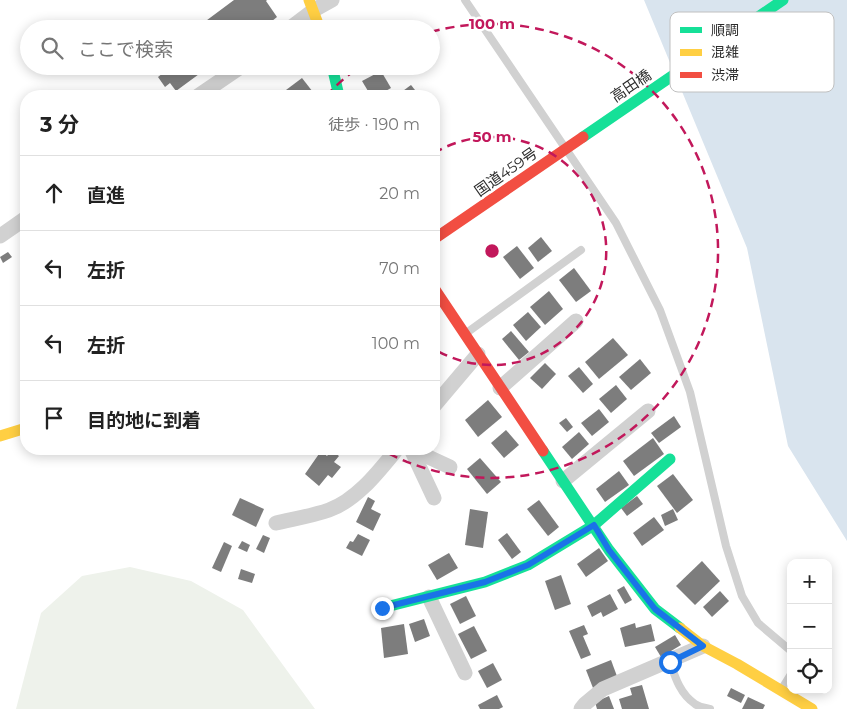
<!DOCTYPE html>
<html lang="ja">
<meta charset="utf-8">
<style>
:root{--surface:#fff;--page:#f6f6f6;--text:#222;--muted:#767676;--line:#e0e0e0}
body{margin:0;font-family:Montserrat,"Noto Sans JP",sans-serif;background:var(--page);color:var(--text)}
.controls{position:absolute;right:15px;bottom:15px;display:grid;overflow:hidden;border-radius:10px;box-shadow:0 2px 12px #0003}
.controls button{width:45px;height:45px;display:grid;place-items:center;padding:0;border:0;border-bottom:1px solid var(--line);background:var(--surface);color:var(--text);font:25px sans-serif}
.stop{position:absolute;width:15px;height:15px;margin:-11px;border:4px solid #1a73e8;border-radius:50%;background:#fff}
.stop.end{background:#1a73e8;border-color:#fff;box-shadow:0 1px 5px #0008}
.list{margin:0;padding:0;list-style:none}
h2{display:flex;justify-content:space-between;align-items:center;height:65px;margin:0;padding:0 20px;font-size:21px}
h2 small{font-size:16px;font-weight:400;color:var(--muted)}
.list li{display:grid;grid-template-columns:32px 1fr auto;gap:15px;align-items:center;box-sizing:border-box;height:75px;padding:0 20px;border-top:1px solid var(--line)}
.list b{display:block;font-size:19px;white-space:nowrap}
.list em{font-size:16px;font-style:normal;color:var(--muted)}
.icon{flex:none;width:28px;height:28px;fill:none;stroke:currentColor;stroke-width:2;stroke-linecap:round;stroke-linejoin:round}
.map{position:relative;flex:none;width:847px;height:709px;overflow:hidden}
.search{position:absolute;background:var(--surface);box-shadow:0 2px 12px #0003;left:20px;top:20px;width:420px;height:55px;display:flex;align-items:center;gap:12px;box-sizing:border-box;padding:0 18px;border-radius:28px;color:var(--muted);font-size:19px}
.panel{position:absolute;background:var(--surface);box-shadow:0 2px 12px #0003;left:20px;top:90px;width:420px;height:365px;border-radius:20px}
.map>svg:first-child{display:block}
</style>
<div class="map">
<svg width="847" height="709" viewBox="0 0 847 709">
<rect width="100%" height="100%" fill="#fff"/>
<path fill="#eef2eb" d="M130,567L191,581L243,610L315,709H16L41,613L82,576Z"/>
<path fill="#d9e4ee" d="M644,0H847V541L788,446L747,248Z"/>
<g fill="#7d7d7d">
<path d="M234,0H267L266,1L277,17L262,29H195Z"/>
<path d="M158,66H210L176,91L170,83L165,87L158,77L163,73Z"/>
<path d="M381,71L391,88L377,96H371L362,81Z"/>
<path d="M302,78L316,96H278Z"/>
<path d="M411,85L419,95L396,96Z"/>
<path d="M541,237L552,251L538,262L528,248Z"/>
<path d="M517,246L534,268L520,279L503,257Z"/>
<path d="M8,252L12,257L3,263L0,257Z"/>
<path d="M574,268L591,291L576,302L559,280Z"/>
<path d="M549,291L563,309L545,325L530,307Z"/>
<path d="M528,312L541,327L526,341L513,325Z"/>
<path d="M511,331L529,352L519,360L502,339Z"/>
<path d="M613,338L628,355L599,379L585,362Z"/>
<path d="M640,359L651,373L631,390L619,377Z"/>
<path d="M545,363L556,374L542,389L530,378Z"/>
<path d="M579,367L593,384L583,393L568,376Z"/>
<path d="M616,385L627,399L611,413L599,399Z"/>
<path d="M488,400L502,417L478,437L465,420Z"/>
<path d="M599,409L609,422L592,436L581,423Z"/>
<path d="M674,416L681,427L659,443L651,433Z"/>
<path d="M566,418L573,427L567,432L559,423Z"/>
<path d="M506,430L519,445L504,458L491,443Z"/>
<path d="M579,432L589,444L572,459L562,447Z"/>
<path d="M653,438L664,454L634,476L623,461Z"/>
<path d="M332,450L339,456L334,462L341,467L332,478L328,475L319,486L305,474L321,451L327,456Z"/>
<path d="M480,458L501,482L487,494L467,469Z"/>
<path d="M619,471L629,485L605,502L596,489Z"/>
<path d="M673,474L693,500L677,513L657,486Z"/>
<path d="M637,496L643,504L627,516L621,508Z"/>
<path d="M368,497L375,501L371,509L381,514L373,531L356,522Z"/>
<path d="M240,498L264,509L256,527L232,515Z"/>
<path d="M539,500L559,527L548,536L527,509Z"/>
<path d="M470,509L488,512L483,548L465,545Z"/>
<path d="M673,509L678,520L665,526L661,515Z"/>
<path d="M654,517L664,530L642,546L633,533Z"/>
<path d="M507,533L521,552L512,559L498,540Z"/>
<path d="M358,534L370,540L362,556L346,548L350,541L353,542Z"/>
<path d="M263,535L270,538L264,553L256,549Z"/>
<path d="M242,541L250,545L247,552L238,548Z"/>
<path d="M224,542L232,546L221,572L212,568Z"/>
<path d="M599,548L608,561L586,577L577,564Z"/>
<path d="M449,553L458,568L437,580L428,565Z"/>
<path d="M702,561L720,581L695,605L676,586Z"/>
<path d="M241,569L255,574L252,583L238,579Z"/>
<path d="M561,575L571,604L555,610L545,581Z"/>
<path d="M624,586L632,600L625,604L617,590Z"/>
<path d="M720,591L729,601L712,617L703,607Z"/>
<path d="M610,594L618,609L603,617L601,612L592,617L587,606Z"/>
<path d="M466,596L476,616L460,624L450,604Z"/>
<path d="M424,619L430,636L415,642L409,624Z"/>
<path d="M635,623L636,628L651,624L655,641L625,647L620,628Z"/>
<path d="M404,624L408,654L384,658L381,628Z"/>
<path d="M584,625L588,634L583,636L591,655L581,659L569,631Z"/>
<path d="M474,626L487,651L471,659L458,634Z"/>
<path d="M675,635L681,645L661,657L655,647Z"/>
<path d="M611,660L618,679L593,688L586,670Z"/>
<path d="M493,663L502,680L487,688L478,671Z"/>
<path d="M642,685L649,709H622L619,699L632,695L630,688Z"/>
<path d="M731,688L745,695L741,703L727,696Z"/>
<path d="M497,695L503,707L499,709H480L478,705Z"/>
<path d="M609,696L614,709H597L595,702Z"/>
<path d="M748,697L765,705L763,709H742Z"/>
</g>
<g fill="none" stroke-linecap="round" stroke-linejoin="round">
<g stroke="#d1d1d1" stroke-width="8">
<path d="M465,0L616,223L660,310L690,392L726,546L742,596L758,623L791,651"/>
<path d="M465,334L581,250"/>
<path d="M670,662C675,677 680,694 695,704C699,707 705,708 710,709"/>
<path d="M781,690L791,674"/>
</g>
<g stroke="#d1d1d1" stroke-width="15">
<path d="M289,29L314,10L332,0"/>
<path d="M198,96L242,66"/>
<path d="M0,236L26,218"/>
<path d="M500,388L576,321"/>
<path d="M434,406L478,354"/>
<path d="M411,449L434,498"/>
<path d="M411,449L450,467"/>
<path d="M563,481L648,411"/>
<path d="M276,523C293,519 312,516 329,510C357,500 379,471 397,449"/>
<path d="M429,597L465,673"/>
<path d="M581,709L585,704L603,689L703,646"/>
</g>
<g stroke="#16e098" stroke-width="11">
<path d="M332,66L339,96"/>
<path d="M583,137L783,0"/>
<path d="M543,451L609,550L655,609L680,628"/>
<path d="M382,608L485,582L528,565L594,525L670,459"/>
</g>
<g stroke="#ffcf43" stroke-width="11">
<path d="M309,0L320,29"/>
<path d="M0,436L26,428"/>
<path d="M680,628L703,646L737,664L812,709"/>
</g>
<g stroke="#f24e42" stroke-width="11">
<path d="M434,239L583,137"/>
<path d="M434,288L543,451"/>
</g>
</g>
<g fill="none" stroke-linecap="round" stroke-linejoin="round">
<path stroke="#1a73e8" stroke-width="6" d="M382,608L485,582L528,565L594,525L609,550L655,609L703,646L670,662"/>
</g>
<g fill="none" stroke="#c2185b" stroke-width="2.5" stroke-dasharray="9 6">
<path d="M434 153A114 114 0 1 1 434 349"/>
<path d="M326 96A227 227 0 0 1 359 67M431 32A227 227 0 1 1 382 450"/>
</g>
<g text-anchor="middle" stroke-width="5" stroke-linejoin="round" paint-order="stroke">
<g font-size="15" fill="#2c2c2c" stroke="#fff">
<text transform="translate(631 86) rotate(-34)" y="5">高田橋</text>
<text transform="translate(506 172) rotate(-35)" y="5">国道459号</text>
</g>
</g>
<rect x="670" y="12" width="164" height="80" rx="8" fill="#fff" stroke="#c0c0c0" stroke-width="1"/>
<rect x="680" y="27" width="22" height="6" fill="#16e098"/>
<rect x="680" y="49" width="22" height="7" fill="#ffcf43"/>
<rect x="680" y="72" width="22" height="6" fill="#f24e42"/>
<g font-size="14" fill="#2c2c2c">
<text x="711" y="35">順調</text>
<text x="711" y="57">混雑</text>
<text x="711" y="80">渋滞</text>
</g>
<circle cx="492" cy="251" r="8" fill="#c2185b" stroke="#fff" stroke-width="2.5"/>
<g font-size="15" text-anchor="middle" font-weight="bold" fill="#c2185b" stroke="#fff" stroke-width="5" stroke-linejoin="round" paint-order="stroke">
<text x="492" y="29">100 m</text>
<text x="492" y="142">50 m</text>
</g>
</svg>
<div class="controls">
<button>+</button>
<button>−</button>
<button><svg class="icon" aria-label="locate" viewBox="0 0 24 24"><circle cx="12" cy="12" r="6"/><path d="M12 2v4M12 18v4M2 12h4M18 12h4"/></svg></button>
</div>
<div class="stop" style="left:670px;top:662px"></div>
<div class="stop end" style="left:382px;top:608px"></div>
<div class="search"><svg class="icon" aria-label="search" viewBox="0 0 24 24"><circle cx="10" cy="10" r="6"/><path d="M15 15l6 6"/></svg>ここで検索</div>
<section class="panel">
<h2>3 分<small>徒歩 · 190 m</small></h2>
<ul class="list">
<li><svg class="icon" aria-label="ahead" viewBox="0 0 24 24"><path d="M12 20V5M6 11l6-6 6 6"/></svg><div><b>直進</b></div><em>20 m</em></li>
<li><svg class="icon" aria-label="left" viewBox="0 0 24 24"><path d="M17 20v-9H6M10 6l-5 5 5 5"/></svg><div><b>左折</b></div><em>70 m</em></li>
<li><svg class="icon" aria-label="left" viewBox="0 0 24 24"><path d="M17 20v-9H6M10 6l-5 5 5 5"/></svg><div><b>左折</b></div><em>100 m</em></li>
<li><svg class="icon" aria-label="arrive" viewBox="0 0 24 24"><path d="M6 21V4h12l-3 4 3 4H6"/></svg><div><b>目的地に到着</b></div></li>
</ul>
</section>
</div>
